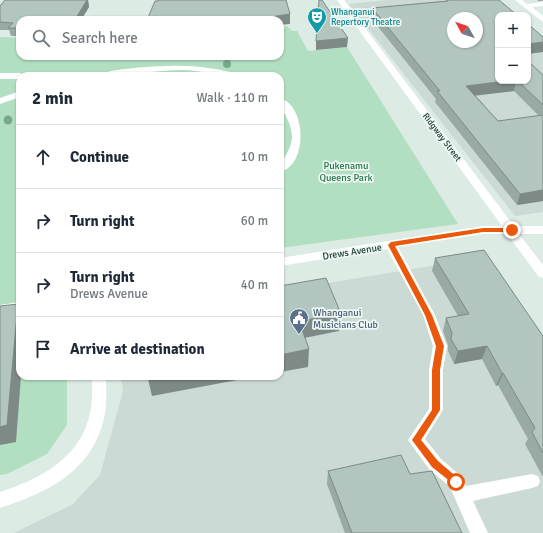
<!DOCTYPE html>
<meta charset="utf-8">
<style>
:root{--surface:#fff;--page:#f2f2f3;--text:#1f2937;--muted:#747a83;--line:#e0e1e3}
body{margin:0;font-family:Signika,sans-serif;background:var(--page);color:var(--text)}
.controls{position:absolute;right:12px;top:12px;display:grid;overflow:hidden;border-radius:8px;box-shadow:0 1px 3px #0004}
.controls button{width:36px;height:36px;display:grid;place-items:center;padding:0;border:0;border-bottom:1px solid var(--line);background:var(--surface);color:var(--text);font:20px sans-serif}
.compass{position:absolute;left:447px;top:12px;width:36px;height:36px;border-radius:50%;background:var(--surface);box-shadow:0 1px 3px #0004;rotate:310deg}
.stop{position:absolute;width:12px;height:12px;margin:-9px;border:3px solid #ea580c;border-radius:50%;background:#fff}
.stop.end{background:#ea580c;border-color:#fff;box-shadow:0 1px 4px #0008}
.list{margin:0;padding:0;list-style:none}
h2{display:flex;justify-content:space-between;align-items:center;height:52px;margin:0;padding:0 16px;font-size:17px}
h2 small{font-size:13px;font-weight:400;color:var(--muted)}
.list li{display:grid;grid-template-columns:26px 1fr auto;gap:12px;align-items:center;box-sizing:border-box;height:64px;padding:0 16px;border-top:1px solid var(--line)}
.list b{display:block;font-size:15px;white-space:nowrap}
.list p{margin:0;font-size:13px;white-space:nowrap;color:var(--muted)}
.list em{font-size:13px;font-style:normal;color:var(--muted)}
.icon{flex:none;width:22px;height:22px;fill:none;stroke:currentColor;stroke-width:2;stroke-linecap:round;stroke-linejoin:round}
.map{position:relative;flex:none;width:543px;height:533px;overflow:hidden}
.search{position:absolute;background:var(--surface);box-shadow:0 1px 3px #0004;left:16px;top:16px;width:268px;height:44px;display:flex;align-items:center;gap:10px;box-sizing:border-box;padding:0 14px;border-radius:12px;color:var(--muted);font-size:15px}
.panel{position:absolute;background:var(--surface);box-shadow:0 1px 3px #0004;left:16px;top:72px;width:268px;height:308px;border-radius:12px}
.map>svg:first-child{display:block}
</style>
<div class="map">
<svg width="543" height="533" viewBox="0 0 543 533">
<rect width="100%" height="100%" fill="#ddebe5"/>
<g fill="#cbdad4" fill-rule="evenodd">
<path d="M386,0H494L498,15V81H528V29L543,41V212L515,216L349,4ZM453,18H477V42H453Z"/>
<path d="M485,257L543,342V533H14L73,504L100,475L123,391L121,376H280V291Z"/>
</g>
<path fill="#b2dfc1" d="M287,26L292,31H297L308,51L347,47L458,224L280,248V76H20V376H67V425L47,454L7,474L0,475V37L20,38V56H280V27Z"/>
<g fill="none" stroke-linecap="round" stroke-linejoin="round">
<g fill="#fff" fill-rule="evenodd">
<path d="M337,0H344L514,226H543V234H519L543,265V278L539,277L507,234H483L398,247L435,315L447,346L443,370V410L425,439L441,459L462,477L466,486L532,474L538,476L540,481L538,486L532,488L473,501L488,533H470L450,487L429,469L408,440L429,409V370L433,346L423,315L387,249L280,266V258L483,226H502Z"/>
<path d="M515,0H522L527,4L543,2V6L532,7L543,16V22Z"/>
<path d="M168,66C193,65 215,68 238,74L239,76C220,76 202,71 184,70C154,70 126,76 97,76C104,69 156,66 168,66Z"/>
<path d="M0,73H20L24,76H20V79H0Z"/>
<path d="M37,73H50L54,76H33Z"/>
<path d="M20,91V97L0,104V98Z"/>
<path d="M280,98C306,105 309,165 280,172C280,159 291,153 292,137C292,120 280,112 280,98Z"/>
<path d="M20,302V312L0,315V305Z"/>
<path d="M92,376H106C106,388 107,401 105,413C95,470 49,492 0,508V492C40,479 81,458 90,413C93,401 92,388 92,376Z"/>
</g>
</g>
<g fill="#77ab8f">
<circle cx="227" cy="64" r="4"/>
<circle cx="8" cy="120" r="4.5"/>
</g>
<g fill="#99a9a3" fill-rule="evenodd">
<path d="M5,0H88L89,7L81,20H20V36H11L9,30H0V6Z"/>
<path d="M446,0H499L498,81H528L543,75V201L517,205L435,102L436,99L371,18L372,8L446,1ZM514,91L539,116L498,121L475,95Z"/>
<path d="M537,0H543V1H538Z"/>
<path d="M435,258L543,336V477L525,444L528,439L498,385L496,386L482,359L454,364L448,351V345L443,331L446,318L458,316L432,271Z"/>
<path d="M328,471L410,474L462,533H345L327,484Z"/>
</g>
<g fill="#7d8a85">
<path d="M87,0H88L89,7L81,20H76V18Z"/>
<path d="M290,14V24L280,25V20H249Z"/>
<path d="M348,38L347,47L316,50V41Z"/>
<path d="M543,42V52L528,54V44Z"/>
<path d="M506,81H516L514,91L464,97L466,86Z"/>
<path d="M543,190V201L517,205L520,194Z"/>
<path d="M18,304L20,310V376H21L16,442L0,445V427Z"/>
<path d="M341,314L339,331L299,339V321Z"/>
<path d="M487,346L482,359L454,364L458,351Z"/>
<path d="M309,349L308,367L280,372V355Z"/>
<path d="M502,373H503L498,385L496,386Z"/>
<path d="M164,376H258L152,396L148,379Z"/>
</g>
<g fill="#b2c5be" stroke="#7d8a85" fill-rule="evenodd">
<path d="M5,0H87L76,18H72L71,20H20V28H8L13,23L0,22V6Z"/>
<path d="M158,0H286L290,14L249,20H147L155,1H158Z"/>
<path d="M319,0H322L348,38L316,41Z"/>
<path d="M448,0H499L517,15H498V81H506L466,86L498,121L543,115V190L520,194L437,91H440L372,8L448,1ZM453,18H477V42H453Z"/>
<path d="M528,24L543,37V42L528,44Z"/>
<path d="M528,61L543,75V105L518,81H528Z"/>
<path d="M484,250L543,336V453L532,432L535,428L503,373H502L487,346L458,351L451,339L452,333L446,318L469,314L435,258Z"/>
<path d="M326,278L341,314L299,321L309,349L280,355V286Z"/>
<path d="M18,304L7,425L0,427V306Z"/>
<path d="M148,376H164L148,379Z"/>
<path d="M401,455L410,474L432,471L462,533H352L328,471Z"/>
</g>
<path fill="#ea580c" d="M483,228H512L515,230L512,232H483L395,246L432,315L444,346L440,370V410L421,440L438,461L459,479L461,482L459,485L456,486L432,467L412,440L432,410V370L436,346L425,315L388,245L391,242Z"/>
<defs>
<g id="theatre-pin" transform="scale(1)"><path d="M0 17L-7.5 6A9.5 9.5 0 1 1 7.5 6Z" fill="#0f9aa8" stroke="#edf7f3"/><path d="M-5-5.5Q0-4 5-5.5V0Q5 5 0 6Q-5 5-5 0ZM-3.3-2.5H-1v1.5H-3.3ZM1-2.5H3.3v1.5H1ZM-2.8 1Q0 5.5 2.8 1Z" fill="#fff"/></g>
<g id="civic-pin" transform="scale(1)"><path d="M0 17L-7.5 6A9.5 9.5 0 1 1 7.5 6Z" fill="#5c6f8a" stroke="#edf7f3"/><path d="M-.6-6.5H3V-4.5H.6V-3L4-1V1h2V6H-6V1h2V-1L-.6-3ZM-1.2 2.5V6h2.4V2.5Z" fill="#fff"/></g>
</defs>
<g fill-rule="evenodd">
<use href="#theatre-pin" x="317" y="17"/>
<use href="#civic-pin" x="299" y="318"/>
</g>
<g text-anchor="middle" stroke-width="3.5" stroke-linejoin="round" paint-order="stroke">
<g font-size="9" fill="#0d838f" stroke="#edf7f3" text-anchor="start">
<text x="331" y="15">Whanganui<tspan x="331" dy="10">Repertory Theatre</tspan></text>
</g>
<g font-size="9" fill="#1d3b35" stroke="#edf7f3">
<text transform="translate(442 137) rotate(53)" y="3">Ridgway Street</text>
</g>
<g font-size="10" fill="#237648" stroke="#edf7f3">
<text x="346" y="169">Pukenamu<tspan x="346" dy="12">Queens Park</tspan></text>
</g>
<g font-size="10" fill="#1d3b35" stroke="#edf7f3">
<text transform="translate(352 251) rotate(-9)" y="4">Drews Avenue</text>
</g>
<g font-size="10" fill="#4e5e75" stroke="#edf7f3" text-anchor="start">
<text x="313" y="316">Whanganui<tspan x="313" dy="12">Musicians Club</tspan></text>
</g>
</g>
</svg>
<div class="controls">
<button>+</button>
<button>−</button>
</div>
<svg class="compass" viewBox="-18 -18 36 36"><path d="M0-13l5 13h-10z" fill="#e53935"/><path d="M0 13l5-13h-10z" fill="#747a83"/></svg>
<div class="stop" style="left:456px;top:482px"></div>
<div class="stop end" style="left:512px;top:230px"></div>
<div class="search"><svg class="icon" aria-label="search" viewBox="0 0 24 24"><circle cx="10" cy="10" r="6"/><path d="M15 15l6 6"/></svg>Search here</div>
<section class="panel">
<h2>2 min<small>Walk · 110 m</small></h2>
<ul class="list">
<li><svg class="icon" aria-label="ahead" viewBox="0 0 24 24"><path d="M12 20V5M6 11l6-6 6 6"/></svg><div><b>Continue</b></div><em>10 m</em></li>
<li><svg class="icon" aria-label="right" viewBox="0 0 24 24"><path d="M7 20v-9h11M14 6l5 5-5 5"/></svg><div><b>Turn right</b></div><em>60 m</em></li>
<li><svg class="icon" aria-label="right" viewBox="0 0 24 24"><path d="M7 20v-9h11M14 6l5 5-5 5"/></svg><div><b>Turn right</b><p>Drews Avenue</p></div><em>40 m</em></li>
<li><svg class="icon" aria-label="arrive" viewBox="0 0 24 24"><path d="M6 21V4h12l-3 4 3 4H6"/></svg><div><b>Arrive at destination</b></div></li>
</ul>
</section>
</div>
